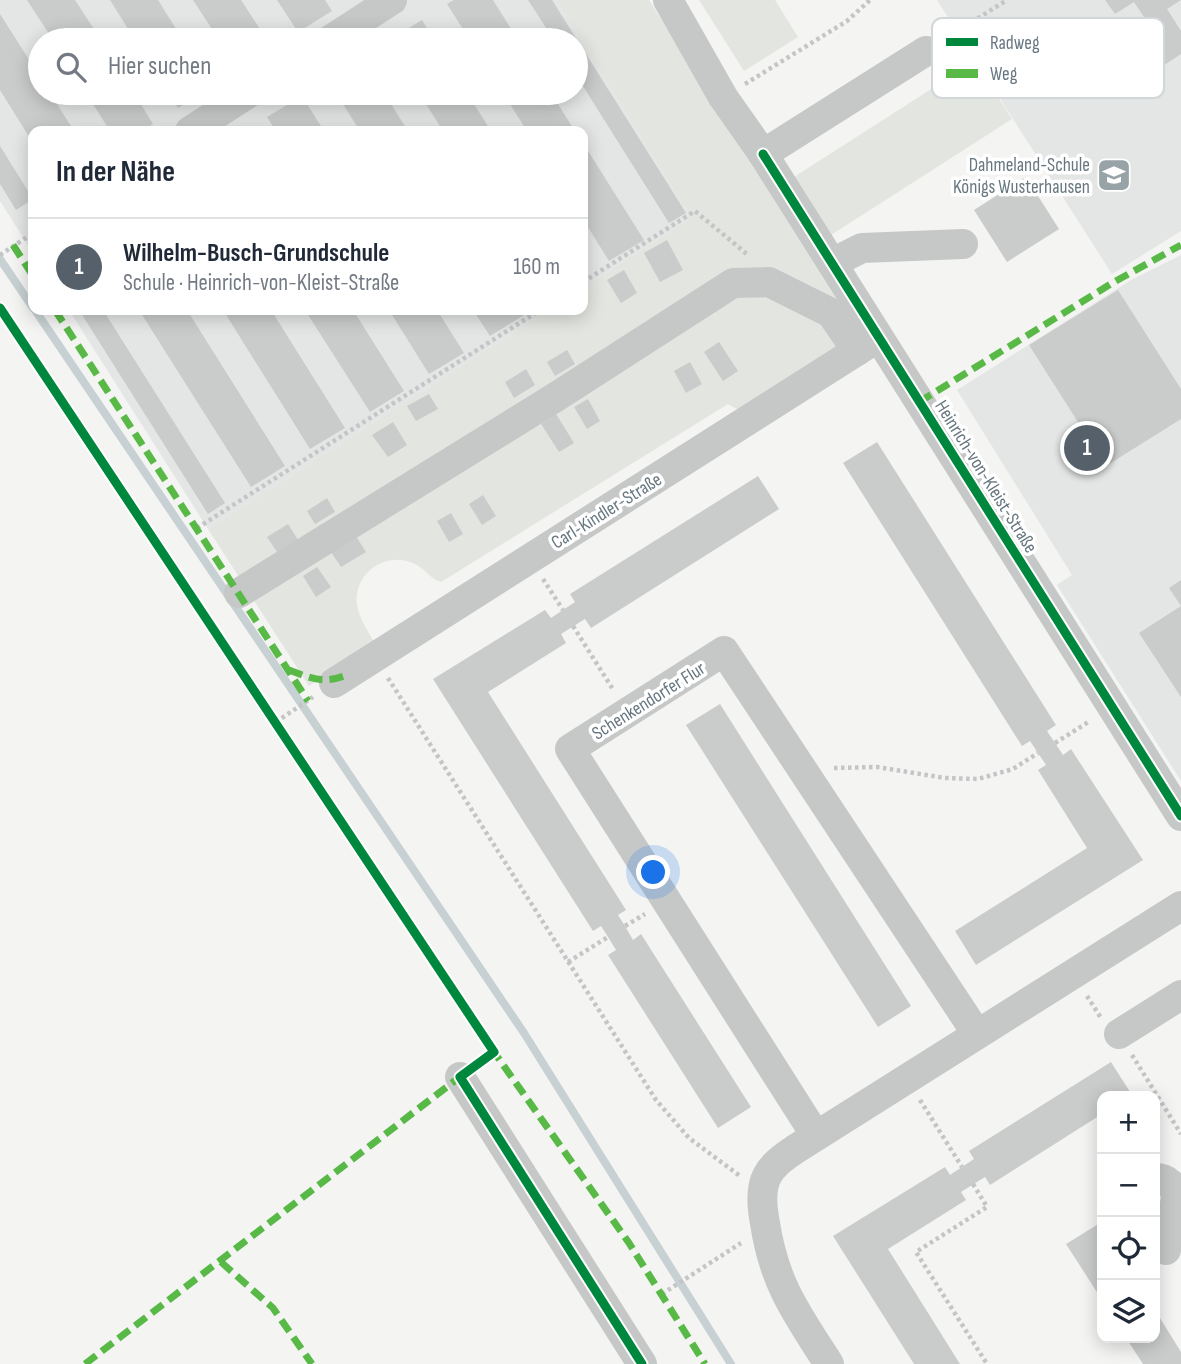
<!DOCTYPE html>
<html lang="de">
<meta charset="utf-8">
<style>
:root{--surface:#fff;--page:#f2f2f3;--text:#1f2937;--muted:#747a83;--line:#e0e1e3;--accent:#55606a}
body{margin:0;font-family:"Sofia Sans Condensed",sans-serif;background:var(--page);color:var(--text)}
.controls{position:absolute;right:21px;bottom:21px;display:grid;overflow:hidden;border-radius:14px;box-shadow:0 4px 18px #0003}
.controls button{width:63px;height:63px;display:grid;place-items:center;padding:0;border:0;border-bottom:2px solid var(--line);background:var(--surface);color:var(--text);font:35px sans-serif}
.you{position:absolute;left:654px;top:873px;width:24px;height:24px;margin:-18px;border:5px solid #fff;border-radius:50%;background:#1a73e8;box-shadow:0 0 0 10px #1a73e833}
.badge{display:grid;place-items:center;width:46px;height:46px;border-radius:50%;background:var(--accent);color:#fff;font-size:23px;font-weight:700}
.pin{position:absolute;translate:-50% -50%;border:4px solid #fff;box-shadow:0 2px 7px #0006}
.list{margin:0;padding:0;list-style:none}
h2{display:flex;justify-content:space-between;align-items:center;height:91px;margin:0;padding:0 28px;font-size:30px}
h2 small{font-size:23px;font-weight:400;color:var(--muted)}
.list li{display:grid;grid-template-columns:46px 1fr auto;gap:21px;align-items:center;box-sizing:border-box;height:98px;padding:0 28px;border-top:2px solid var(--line)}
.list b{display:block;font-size:26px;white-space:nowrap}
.list p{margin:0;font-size:23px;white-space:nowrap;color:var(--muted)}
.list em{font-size:23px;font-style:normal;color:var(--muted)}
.icon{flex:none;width:38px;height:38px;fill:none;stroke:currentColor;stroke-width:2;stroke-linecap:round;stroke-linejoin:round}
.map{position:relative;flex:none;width:1181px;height:1364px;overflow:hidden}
.search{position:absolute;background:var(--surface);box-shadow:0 4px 18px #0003;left:28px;top:28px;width:560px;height:77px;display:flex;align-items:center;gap:18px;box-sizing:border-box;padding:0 24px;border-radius:38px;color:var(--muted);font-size:26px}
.panel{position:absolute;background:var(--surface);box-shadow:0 4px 18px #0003;left:28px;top:126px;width:560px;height:189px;border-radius:14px}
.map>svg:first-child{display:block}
</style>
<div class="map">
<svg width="1181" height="1364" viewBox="0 0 1181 1364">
<rect width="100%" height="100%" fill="#f4f4f3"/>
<g fill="#e4e5e5" fill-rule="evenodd">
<path d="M0,0H556L691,218L583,288V131H33V253L0,201ZM40,40H576V93H40Z"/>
<path d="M937,0H1181V231L1112,274Z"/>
<path d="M1181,255V781L1057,585L1072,575L957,390L1131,280Z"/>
<path d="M69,310H549L208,529Z"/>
</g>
<g fill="#e3e5e0">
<path d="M556,0H649L845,310L834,356L744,413L728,404L441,582C428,578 424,566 410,562C382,552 353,576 357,605C359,619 369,633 376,645L309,686L208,529L549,310H583V288L691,218Z"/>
<path d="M699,0H775L798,37L744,71Z"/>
<path d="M975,61L1012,119L831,235L794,177Z"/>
</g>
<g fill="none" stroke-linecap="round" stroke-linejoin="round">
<g stroke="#c7d0d2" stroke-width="8">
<path d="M0,259L33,308"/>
<path d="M35,310L524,1033L731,1364"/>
</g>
</g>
<g fill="#cacccc">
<path d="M27,0H75L101,40H53Z"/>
<path d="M110,0H158L183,40H135Z"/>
<path d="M193,0H241L267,40H219Z"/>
<path d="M277,0H325L332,11L298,32Z"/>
<path d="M454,0H493L518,40H470L447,4Z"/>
<path d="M528,0H552L686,213L669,223L576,75V40H554Z"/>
<path d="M1105,0H1181L1167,9L1181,31V54L1152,73L1126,33L1146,20L1134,2L1115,14Z"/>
<path d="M0,14L40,77V93H50L74,131H33V143L0,90Z"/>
<path d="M422,20L434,40H389Z"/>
<path d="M86,93H134L153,124L141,131H110Z"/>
<path d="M168,93H203L178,108Z"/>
<path d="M336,93H384L408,131H360Z"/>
<path d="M419,93H467L491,131H443Z"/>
<path d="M503,93H551L575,131H527Z"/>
<path d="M302,96L324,131H276L267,117Z"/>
<path d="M583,143L644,240L609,261L583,219Z"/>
<path d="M0,146L33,199L16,210L0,184Z"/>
<path d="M1026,177L1059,229L1007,262L974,210Z"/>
<path d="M667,240L683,270L660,282L644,253Z"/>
<path d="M624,270L637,293L621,303L607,280Z"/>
<path d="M1118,290L1181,389V419L1106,466L1029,345Z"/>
<path d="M79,310H103L225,503L208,514Z"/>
<path d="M139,310H187L285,466L251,487Z"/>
<path d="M223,310H271L345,428L310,449Z"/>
<path d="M305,310H353L404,391L370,412Z"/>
<path d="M389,310H437L464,353L429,374Z"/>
<path d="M473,310H521L524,315L490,336Z"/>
<path d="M719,342L738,371L723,381L704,352Z"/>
<path d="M567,350L575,364L555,376L547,362Z"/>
<path d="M690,362L702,384L686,393L674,371Z"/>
<path d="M526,369L535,385L514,398L505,382Z"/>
<path d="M429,394L438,409L416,421L407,406Z"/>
<path d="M588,399L600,421L587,429L574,407Z"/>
<path d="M556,414L574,443L559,452L541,424Z"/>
<path d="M393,422L407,445L388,457L372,435Z"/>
<path d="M877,442L1056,725L1047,731L1063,755L1071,749L1143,860L976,965L955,931L1087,848L1038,770L1046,765L1030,741L1022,746L843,463Z"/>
<path d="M758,476L779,509L591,628L585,619L561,634L566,643L488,692L626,910L618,915L625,926L633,940L641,934L751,1107L718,1128L608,955L616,950L608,937L601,926L593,931L433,679L545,610L551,618L575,602L570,594Z"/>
<path d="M483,495L496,516L482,525L469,504Z"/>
<path d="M327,498L335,512L315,524L307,511Z"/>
<path d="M451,513L463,534L449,542L437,521Z"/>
<path d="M288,524L298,540L277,552L267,537Z"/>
<path d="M352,530L366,552L341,567L327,546Z"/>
<path d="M317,567L331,587L316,597L303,576Z"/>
<path d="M1181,580V697L1139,633L1181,606L1169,588Z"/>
<path d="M720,704L911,1006L878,1027L686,725Z"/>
<path d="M1111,1062L1132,1095L1102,1096V1114L990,1185L985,1177L961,1192L966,1200L888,1249L960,1364H914L833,1236L945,1167L950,1175L974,1159L969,1151Z"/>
<path d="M1100,1223L1102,1227V1300L1066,1244Z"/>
<path d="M1155,1310L1181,1352V1364H1143L1126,1338H1155Z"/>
</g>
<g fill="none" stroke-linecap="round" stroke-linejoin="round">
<g stroke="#c4c5c6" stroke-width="4.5" stroke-dasharray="3.5 3.5" stroke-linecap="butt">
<path d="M948,37L1007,0"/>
<path d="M745,84L847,21L870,0"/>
<path d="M0,255L33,233"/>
<path d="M583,282L695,211L748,255"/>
<path d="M0,308L494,1052"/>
<path d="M197,528L540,310"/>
<path d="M543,579L563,610"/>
<path d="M573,626L614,691"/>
<path d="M388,678L656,1100L689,1138L740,1176"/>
<path d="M276,722L313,697"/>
<path d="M1055,743L1090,721"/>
<path d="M834,768L877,767L945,778L978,779L1013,769L1038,753"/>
<path d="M625,926L645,914"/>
<path d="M568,962L608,937"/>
<path d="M1087,996L1101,1018"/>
<path d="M1132,1055L1181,1134"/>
<path d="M920,1100L962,1167"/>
<path d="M973,1184L987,1207L916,1252L987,1364"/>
<path d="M662,1294L741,1243"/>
</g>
<g stroke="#c6c8c8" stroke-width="30">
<path d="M668,0L723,97L763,154L1181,816"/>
<path d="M330,40L392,0"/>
<path d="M190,131L249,93"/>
<path d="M763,154L926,51"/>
<path d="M832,263L862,248L963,244"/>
<path d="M239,593L559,395L733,283L769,282L831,313L857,351"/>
<path d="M334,683L874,340"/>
<path d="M1119,1034L1181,995"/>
<path d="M460,1077L642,1364"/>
<path d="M816,1136L570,749L724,651L977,1034"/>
<path d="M1155,1178C1167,1178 1175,1185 1176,1198L1166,1250"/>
<path d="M829,1364C797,1314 774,1284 765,1223C762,1208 760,1190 767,1176C773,1164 784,1157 794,1150L1181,906"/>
</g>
<g stroke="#58b947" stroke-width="7" stroke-dasharray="14 7" stroke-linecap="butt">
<path d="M13,245L33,276"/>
<path d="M55,310L308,701"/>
<path d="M919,402L1114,282L1181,245"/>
<path d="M289,670C311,678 321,684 344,676"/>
<path d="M490,1054L494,1052L629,1243L705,1364"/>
<path d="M221,1262L273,1308L312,1364"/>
<path d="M85,1364L465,1073"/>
</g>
<g stroke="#fff" stroke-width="13">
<g id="cycleway">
<path d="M763,154L1181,816"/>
<path d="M0,308L494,1052L460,1077L642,1364"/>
</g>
</g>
<use href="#cycleway" stroke="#00873e" stroke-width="9"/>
</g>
<defs>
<g id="school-square" transform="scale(1.75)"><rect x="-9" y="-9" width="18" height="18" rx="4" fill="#98a3a8" stroke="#fff"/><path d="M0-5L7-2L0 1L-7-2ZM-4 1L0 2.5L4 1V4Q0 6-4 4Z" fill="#fff"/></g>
</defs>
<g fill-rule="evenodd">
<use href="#school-square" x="1114" y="175"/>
</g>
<g text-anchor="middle" stroke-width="7" stroke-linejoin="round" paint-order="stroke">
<g font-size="19" fill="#677780" stroke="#fff" text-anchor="end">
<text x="1090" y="171">Dahmeland-Schule<tspan x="1090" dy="22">Königs Wusterhausen</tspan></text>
</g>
<g font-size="19" fill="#677780" stroke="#fff">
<text transform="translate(987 476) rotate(58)" y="7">Heinrich-von-Kleist-Straße</text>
<text transform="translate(606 510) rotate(-32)" y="7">Carl-Kindler-Straße</text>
<text transform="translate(648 700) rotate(-32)" y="7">Schenkendorfer Flur</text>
</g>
</g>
<rect x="932" y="18" width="232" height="80" rx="10" fill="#fff" stroke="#d1d6d9" stroke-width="2"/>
<rect x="946" y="38" width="32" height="8" fill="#00873e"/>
<rect x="946" y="69" width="32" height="9" fill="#58b947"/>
<g font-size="19" fill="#677780">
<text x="990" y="49">Radweg</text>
<text x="990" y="80">Weg</text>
</g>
</svg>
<div class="controls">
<button>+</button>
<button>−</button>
<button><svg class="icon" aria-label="locate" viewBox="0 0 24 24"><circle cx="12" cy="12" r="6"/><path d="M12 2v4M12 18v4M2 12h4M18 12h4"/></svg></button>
<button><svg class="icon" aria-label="layers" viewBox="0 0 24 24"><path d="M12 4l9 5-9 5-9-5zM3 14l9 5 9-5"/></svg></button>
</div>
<div class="you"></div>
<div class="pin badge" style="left:1087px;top:448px">1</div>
<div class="search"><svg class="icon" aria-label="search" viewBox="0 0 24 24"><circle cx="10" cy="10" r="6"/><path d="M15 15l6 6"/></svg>Hier suchen</div>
<section class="panel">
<h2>In der Nähe<small></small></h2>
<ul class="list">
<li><span class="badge">1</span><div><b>Wilhelm-Busch-Grundschule</b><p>Schule · Heinrich-von-Kleist-Straße</p></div><em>160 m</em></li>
</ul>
</section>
</div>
